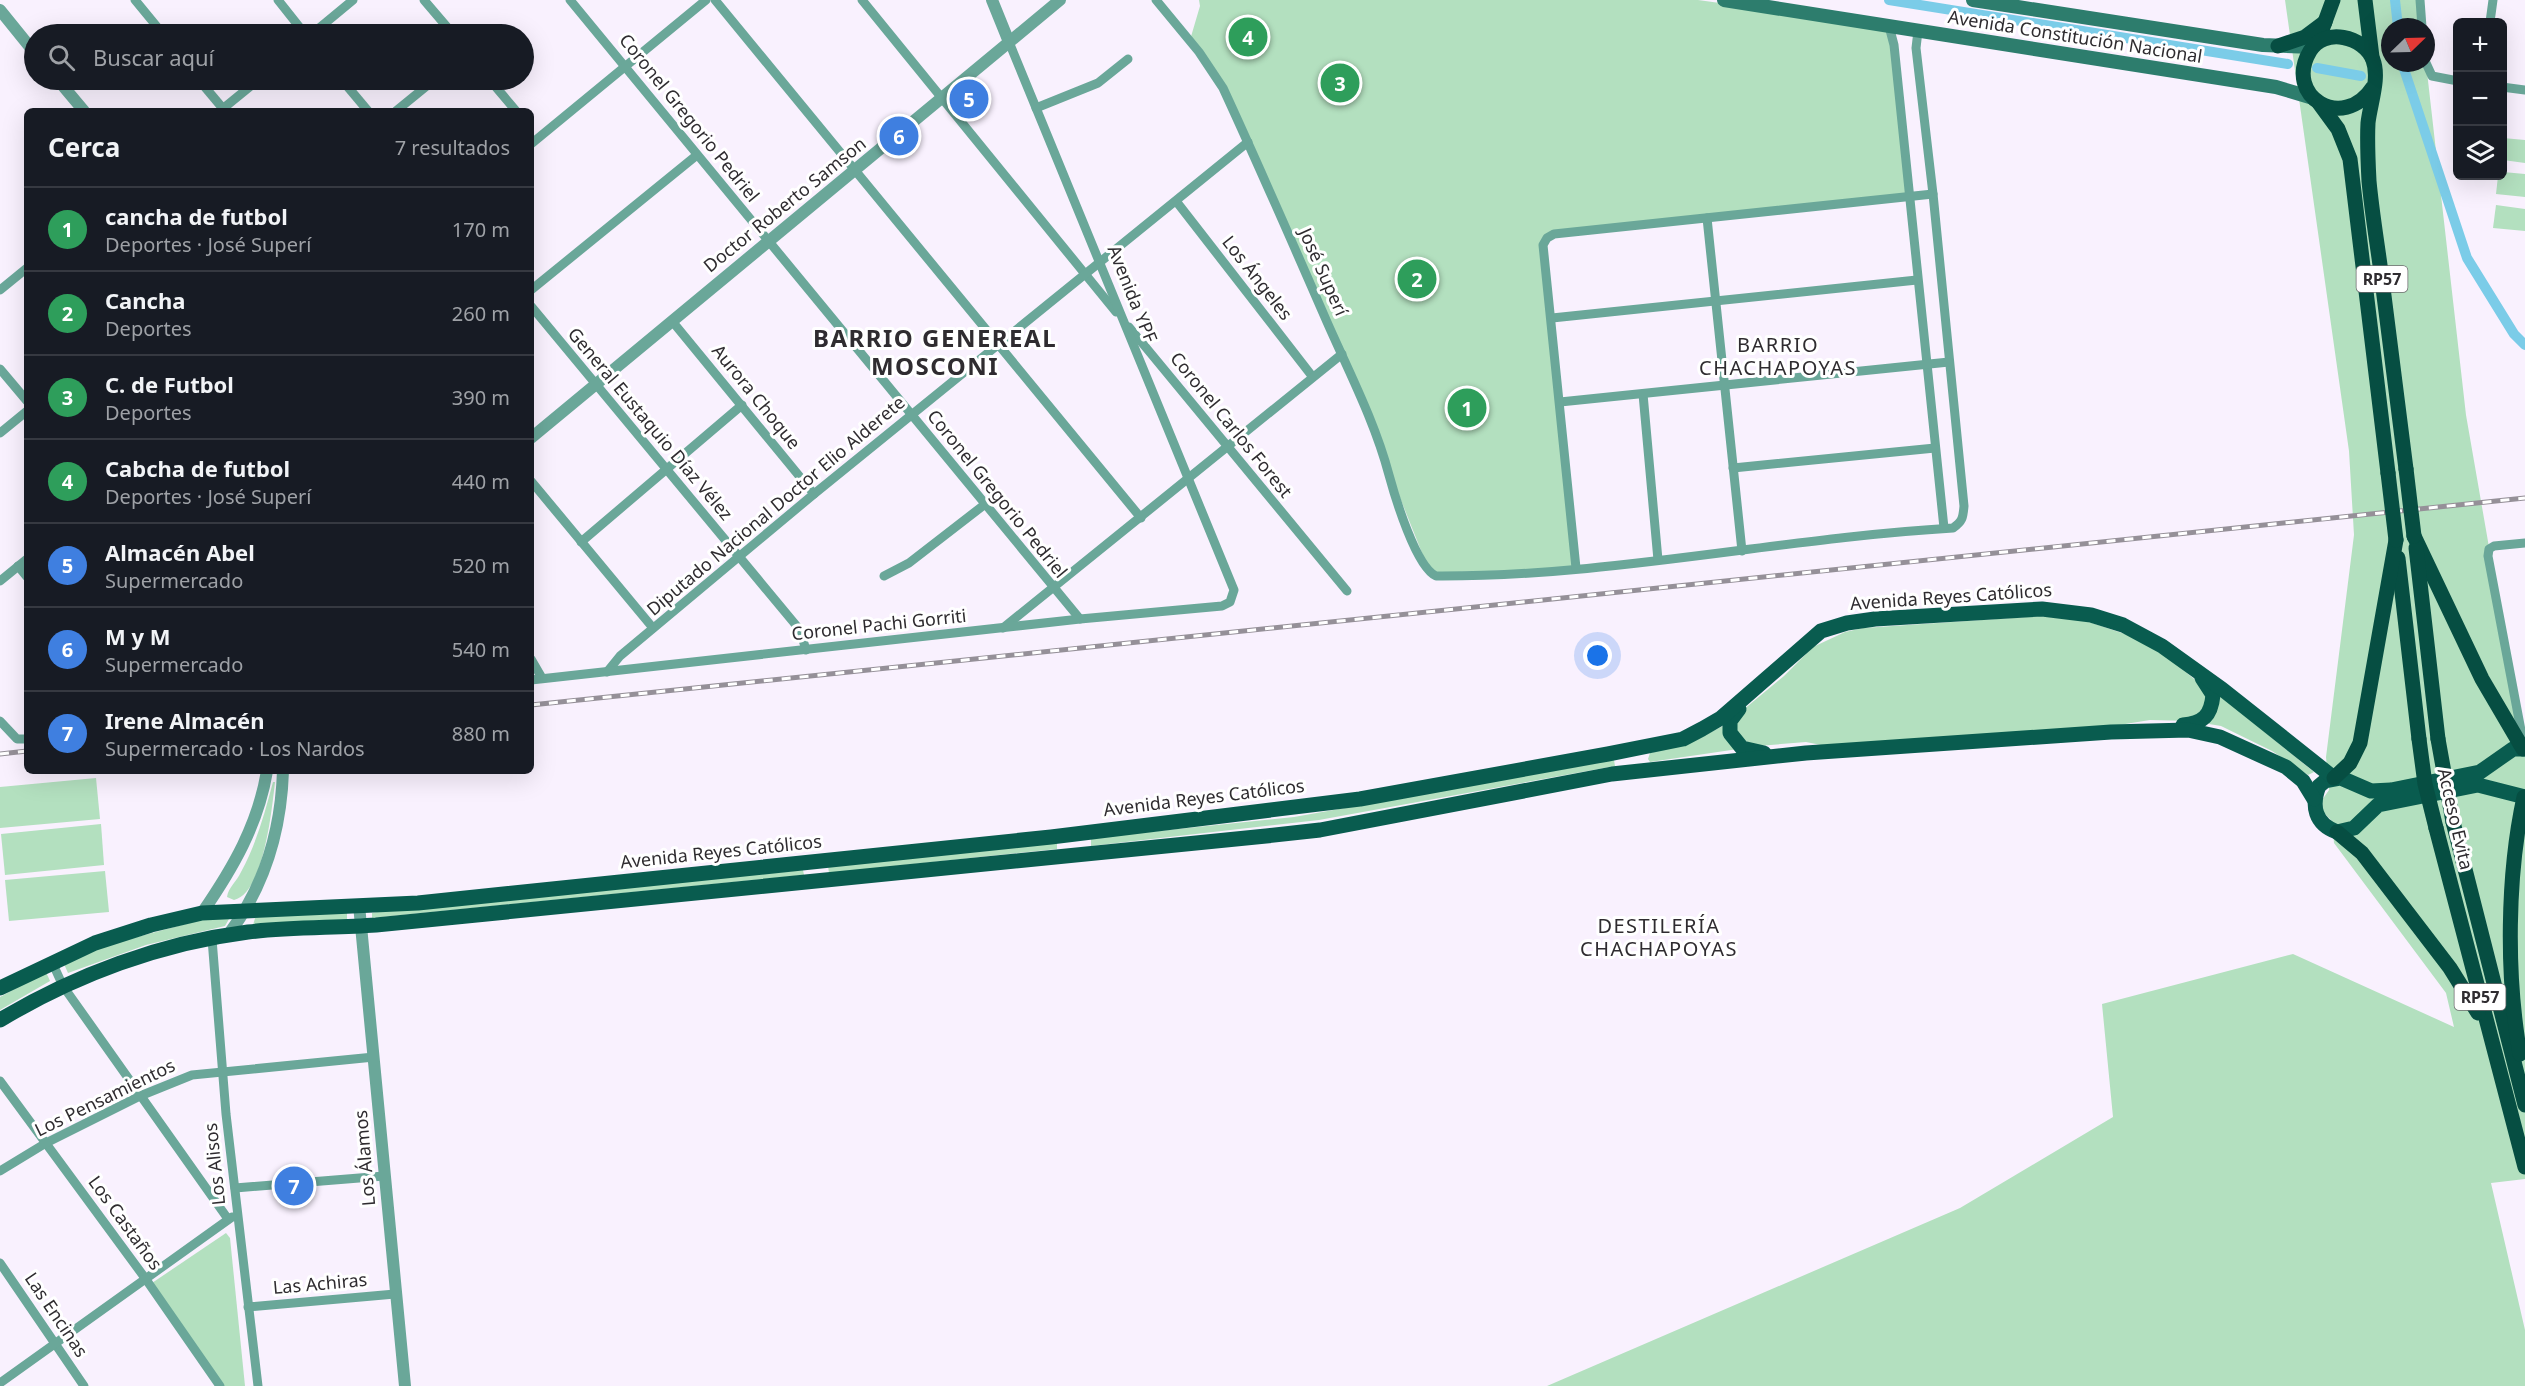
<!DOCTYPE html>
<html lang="es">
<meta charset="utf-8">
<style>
:root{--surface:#171b24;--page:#242831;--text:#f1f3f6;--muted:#9ea1a6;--line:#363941;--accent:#776b03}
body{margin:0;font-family:"Noto Sans",sans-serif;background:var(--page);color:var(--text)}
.controls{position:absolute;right:18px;top:18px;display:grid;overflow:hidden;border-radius:9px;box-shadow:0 6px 24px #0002}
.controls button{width:54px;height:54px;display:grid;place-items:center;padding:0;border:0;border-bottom:2px solid var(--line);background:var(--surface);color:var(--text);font:30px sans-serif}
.compass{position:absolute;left:2381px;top:18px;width:54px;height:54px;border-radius:50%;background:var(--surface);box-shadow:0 6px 24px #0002;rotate:67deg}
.you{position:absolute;left:1598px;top:656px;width:21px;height:21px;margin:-15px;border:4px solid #fff;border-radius:50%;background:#1a73e8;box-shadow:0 0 0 9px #1a73e833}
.badge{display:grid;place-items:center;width:39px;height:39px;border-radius:50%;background:var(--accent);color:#fff;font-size:20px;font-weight:700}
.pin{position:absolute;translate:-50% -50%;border:3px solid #fff;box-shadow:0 2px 6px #0006}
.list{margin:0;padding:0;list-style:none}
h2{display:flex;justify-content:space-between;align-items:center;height:78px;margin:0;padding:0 24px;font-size:26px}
h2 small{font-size:20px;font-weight:400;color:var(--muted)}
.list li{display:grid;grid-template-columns:39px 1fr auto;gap:18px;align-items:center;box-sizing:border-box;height:84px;padding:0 24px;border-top:2px solid var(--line)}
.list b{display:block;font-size:22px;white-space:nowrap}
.list p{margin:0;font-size:20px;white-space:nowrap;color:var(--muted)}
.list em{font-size:20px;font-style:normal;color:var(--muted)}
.icon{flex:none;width:33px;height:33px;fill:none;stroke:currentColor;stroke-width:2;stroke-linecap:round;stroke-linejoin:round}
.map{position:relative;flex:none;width:2525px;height:1386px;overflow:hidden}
.search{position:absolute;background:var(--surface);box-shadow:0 6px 24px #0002;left:24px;top:24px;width:510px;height:66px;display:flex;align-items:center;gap:15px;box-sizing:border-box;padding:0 21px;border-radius:33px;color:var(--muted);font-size:22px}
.panel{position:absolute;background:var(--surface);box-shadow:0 6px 24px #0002;left:24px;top:108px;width:510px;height:666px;border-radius:9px}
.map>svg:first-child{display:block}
</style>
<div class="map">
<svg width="2525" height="1386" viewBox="0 0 2525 1386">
<rect width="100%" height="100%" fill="#f9f1fe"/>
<g fill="#b3e0bf">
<path d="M1199,0H1698L1889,26L1909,197L1549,235L1543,245L1576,568L1430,573L1383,455L1226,94L1190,40L1200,6Z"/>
<path d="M2285,0H2419L2422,27H2390V63H2426L2466,415L2525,754V1179L2491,1183L2525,1330V1386H1547L1960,1208L2113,1117L2102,1004L2293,954L2454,1027L2446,993L2334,843L2332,821L2323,812L2322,800L2329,790L2326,757L2354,535L2349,451Z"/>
<path d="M2503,138L2525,140V163L2503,160Z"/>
<path d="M2503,172L2525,174V197L2496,194L2498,176H2502Z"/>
<path d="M2496,205L2525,209V231L2493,228Z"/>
<path d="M2040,616L2086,621L2149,642L2204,687L2208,703L2191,721L2150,720L2113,726L1821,745L1806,742L1758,746L1737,738V715L1784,676L1813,647L1845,632L1863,628Z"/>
<path d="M2218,694L2314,772L2308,775L2272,751L2221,726L2209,724Z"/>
<path d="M1723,726L1738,749L1650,762L1648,759L1650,753L1691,742Z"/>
<path d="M1614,760L1615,766L1319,820L1091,846V838L1294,817Z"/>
<path d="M96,778L100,819L0,828V787Z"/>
<path d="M273,782H275C272,808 264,893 234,900L227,897C228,888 237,881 241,872C256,845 265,812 273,782Z"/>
<path d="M101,824L104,865L5,875L1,834Z"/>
<path d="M1057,842V849L829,873L828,866Z"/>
<path d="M803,870L804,875L372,918V913L382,911Z"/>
<path d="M105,871L109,912L9,921L5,880Z"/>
<path d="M347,913V921L253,925L256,915Z"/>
<path d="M223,914L229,919L225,926L146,945L68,973L64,964L107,945Z"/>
<path d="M46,972L50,981L0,1010V997Z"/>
<path d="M226,1233L230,1238L245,1386H219L152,1283Z"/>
</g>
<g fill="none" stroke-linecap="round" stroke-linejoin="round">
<g stroke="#7bcce8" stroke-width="10">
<path d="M1889,0L2288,64"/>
<path d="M2395,0L2398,27"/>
<path d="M2402,63L2467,258L2514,334L2525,345"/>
<path d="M2317,68L2361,76"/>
</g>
<g stroke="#6aa799" stroke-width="9">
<path d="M135,0L163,34"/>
<path d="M278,0L305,34"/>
<path d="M424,0L453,34"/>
<path d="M570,0L1080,619"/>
<path d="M715,0L1141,518"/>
<path d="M862,0L1116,312"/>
<path d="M1156,0L1199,52L1223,88C1259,166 1293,244 1327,322C1349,372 1375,422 1389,475C1395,497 1416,567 1436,576C1610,577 1781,538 1953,528C1963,521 1963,517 1964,506L1933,194L1916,48L1918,31"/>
<path d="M2420,0L2422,27"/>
<path d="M2490,22L2493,0"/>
<path d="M1889,26L1894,45L1944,528"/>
<path d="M312,34L353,0"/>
<path d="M2426,63L2432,76L2458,81"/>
<path d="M199,80L225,111"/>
<path d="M342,80L368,111"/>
<path d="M490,80L516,111"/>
<path d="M2502,87L2525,90"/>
<path d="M1036,108L1098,83L1128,59"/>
<path d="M220,111L258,80"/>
<path d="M396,111L434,80"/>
<path d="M531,144L706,0"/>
<path d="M1176,201L1312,376"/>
<path d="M1707,218L1742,551"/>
<path d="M0,290L27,268"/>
<path d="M531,290L697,155"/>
<path d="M531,306L800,630L806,650"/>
<path d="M1552,318L1917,280"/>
<path d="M672,321L814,494"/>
<path d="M1129,327L1347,591"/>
<path d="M0,369L27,401"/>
<path d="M1643,394L1658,560"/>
<path d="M1560,402L1949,362"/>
<path d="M0,433L27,411"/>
<path d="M1733,468L1935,448"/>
<path d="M531,481L653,628"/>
<path d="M581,542L742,405"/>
<path d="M18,566L27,577"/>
<path d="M1576,568L1543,245L1547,238L1554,234L1933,194"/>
<path d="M884,576L909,563L984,505"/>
<path d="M0,581L27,559"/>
<path d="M1003,628L1342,354"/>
<path d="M531,659L542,678"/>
<path d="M607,672L620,656L814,494L1248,142"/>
<path d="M531,680L1080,619L1222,606L1230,602L1234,590L1009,42"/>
<path d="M0,721L17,739H27"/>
<path d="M2523,741L2488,556L2489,549L2494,546L2525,543"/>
<path d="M212,939L226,1114L258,1386"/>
<path d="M52,962L63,986L228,1219"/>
<path d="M0,1081L145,1278L220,1386"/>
<path d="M0,1171L46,1143L140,1096L192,1075L374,1057"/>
<path d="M235,1188L384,1176"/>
<path d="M0,1263L84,1386"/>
<path d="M248,1307L395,1294"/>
<path d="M0,1383L232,1217"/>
</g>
<g stroke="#6aa799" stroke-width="12">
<path d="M992,0L1009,42"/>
<path d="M0,10L34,52"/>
<path d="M58,80L84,111"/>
<path d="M531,438L1060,0"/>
<path d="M359,905L405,1386"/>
<path d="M202,913C233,868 258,825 267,771"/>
<path d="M228,935C265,886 281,832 283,771"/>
</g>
<g stroke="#2d7d6d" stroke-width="14">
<path d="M1724,0L2276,87L2313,98"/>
<path d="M1973,0L2263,45L2313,47"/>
</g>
<g stroke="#095c4f" stroke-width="15">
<path d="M1739,709L1730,721V733L1742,748L1764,753"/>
<path d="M2183,725C2203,723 2211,716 2213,695L2202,678"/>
<path d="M2525,749H2513L2480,772L2391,790L2371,791L2341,778L2325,781L2319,786C2311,806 2315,824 2337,832L2354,828L2378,805L2478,785L2525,797"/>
<path d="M0,988L95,943L151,925L202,913L418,903L1051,837L1360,799L1608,754L1683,739L1702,729L1721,718L1821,631L1847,623L1875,619L2042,609L2091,615L2123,625L2162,646L2222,689L2334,778"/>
<path d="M0,1020C75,975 161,943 248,932C291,927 334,928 376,925L1266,836L1320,830L1612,774L1806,753L2111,732L2188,730L2220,737L2286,767L2303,781L2314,799"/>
</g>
<g stroke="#064e42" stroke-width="15">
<path d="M2365,0L2372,57"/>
<path d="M2322,30L2333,0"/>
<path d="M2278,46L2305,37L2325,22"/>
<path d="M2373,87C2343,133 2283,96 2310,51C2324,27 2364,36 2373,60C2380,78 2370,104 2368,123C2367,142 2368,162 2369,181C2372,214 2378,248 2382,280C2390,343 2398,406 2406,469"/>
<path d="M2319,103L2338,129L2350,159L2388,473"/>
<path d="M2414,536L2482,679L2523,749"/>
<path d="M2416,548L2438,739"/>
<path d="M2398,558L2419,739"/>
<path d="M2334,778L2350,763L2360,743L2396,540"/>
<path d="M2453,822L2525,1105"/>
<path d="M2436,828L2525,1167"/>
<path d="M2337,832L2362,853L2450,968L2478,1013"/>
<path d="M2520,1054C2506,975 2507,875 2524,797"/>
</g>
<g stroke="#959098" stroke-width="5">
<g id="rail">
<path d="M531,705L2525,498"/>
<path d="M0,754L27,751"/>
</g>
</g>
<use href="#rail" stroke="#fff" stroke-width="3" stroke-dasharray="9" stroke-linecap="butt"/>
<g stroke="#064e42" stroke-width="15">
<path d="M2406,469L2414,536"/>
<path d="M2388,473L2396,540"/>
<path d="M2419,739L2425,784L2436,828"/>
<path d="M2438,739L2453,822"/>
</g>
</g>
<g text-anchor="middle" stroke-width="6" stroke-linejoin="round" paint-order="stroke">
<g fill="#fff" stroke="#6d6b6e" stroke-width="1.5">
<rect x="2356.5" y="266" width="51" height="26" rx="4.5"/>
<rect x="2454.5" y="984" width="51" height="26" rx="4.5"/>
</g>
<g font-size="16" font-weight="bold" fill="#2f2c30">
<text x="2382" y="285">RP57</text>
<text x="2480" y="1003">RP57</text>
</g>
<g font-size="18" fill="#2f2c30" stroke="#fff">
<text transform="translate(2075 37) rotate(9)" y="6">Avenida Constitución Nacional</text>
<text transform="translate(689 118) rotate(51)" y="6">Coronel Gregorio Pedriel</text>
<text transform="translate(785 205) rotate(-39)" y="6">Doctor Roberto Samson</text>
<text transform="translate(1323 272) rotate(66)" y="6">José Superí</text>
<text transform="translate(1257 278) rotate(52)" y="6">Los Ángeles</text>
<text transform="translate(1132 294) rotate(68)" y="6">Avenida YPF</text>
<text transform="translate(756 397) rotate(51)" y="6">Aurora Choque</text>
<text transform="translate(650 424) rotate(50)" y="6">General Eustaquio Díaz Vélez</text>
<text transform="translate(1231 425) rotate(51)" y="6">Coronel Carlos Forest</text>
<text transform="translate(997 494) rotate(51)" y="6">Coronel Gregorio Pedriel</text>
<text transform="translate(776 506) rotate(-40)" y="6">Diputado Nacional Doctor Elio Alderete</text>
<text transform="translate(1951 597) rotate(-4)" y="6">Avenida Reyes Católicos</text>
<text transform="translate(879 625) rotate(-6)" y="6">Coronel Pachi Gorriti</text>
<text transform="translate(1204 798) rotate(-7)" y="6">Avenida Reyes Católicos</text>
<text transform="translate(2455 819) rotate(77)" y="6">Acceso Evita</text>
<text transform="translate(721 852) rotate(-6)" y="6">Avenida Reyes Católicos</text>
<text transform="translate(105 1098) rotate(-26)" y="6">Los Pensamientos</text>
<text transform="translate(365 1158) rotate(-95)" y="6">Los Álamos</text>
<text transform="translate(215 1164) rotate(-96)" y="6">Los Alisos</text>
<text transform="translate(125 1223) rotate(54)" y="6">Los Castaños</text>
<text transform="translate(320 1284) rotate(-5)" y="6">Las Achiras</text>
<text transform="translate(56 1315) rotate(56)" y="6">Las Encinas</text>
</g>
<g font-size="20" letter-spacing="1.5" fill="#2f2c30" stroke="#fff">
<text x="1778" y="352">BARRIO<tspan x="1778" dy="23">CHACHAPOYAS</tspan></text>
<text x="1659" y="933">DESTILERÍA<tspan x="1659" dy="23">CHACHAPOYAS</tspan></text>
</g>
<g font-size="24" font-weight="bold" letter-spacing="1.5" fill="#2f2c30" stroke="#fff">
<text x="935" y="347">BARRIO GENEREAL<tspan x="935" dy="28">MOSCONI</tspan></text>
</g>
</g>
</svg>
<div class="controls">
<button>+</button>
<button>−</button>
<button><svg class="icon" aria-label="layers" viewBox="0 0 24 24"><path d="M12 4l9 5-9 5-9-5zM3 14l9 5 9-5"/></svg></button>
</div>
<svg class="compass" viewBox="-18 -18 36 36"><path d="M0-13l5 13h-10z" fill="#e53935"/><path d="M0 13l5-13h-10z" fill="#9ea1a6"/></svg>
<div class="you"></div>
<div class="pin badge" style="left:1467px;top:408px;background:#2e9e5b">1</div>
<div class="pin badge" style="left:1417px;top:279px;background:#2e9e5b">2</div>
<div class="pin badge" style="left:1340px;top:83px;background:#2e9e5b">3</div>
<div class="pin badge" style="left:1248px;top:37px;background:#2e9e5b">4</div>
<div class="pin badge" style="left:969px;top:99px;background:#3f7fe0">5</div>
<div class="pin badge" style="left:899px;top:136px;background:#3f7fe0">6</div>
<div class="pin badge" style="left:294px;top:1186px;background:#3f7fe0">7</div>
<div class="search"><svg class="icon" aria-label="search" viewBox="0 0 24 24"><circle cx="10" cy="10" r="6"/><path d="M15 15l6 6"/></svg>Buscar aquí</div>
<section class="panel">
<h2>Cerca<small>7 resultados</small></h2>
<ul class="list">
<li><span class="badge" style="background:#2e9e5b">1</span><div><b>cancha de futbol</b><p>Deportes · José Superí</p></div><em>170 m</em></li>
<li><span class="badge" style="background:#2e9e5b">2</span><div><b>Cancha</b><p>Deportes</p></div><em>260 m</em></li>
<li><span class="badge" style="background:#2e9e5b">3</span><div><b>C. de Futbol</b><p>Deportes</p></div><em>390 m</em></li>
<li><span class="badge" style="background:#2e9e5b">4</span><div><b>Cabcha de futbol</b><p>Deportes · José Superí</p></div><em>440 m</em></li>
<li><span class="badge" style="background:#3f7fe0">5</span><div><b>Almacén Abel</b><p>Supermercado</p></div><em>520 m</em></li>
<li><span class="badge" style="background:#3f7fe0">6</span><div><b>M y M</b><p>Supermercado</p></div><em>540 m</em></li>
<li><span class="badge" style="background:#3f7fe0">7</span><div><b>Irene Almacén</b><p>Supermercado · Los Nardos</p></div><em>880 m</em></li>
</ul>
</section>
</div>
